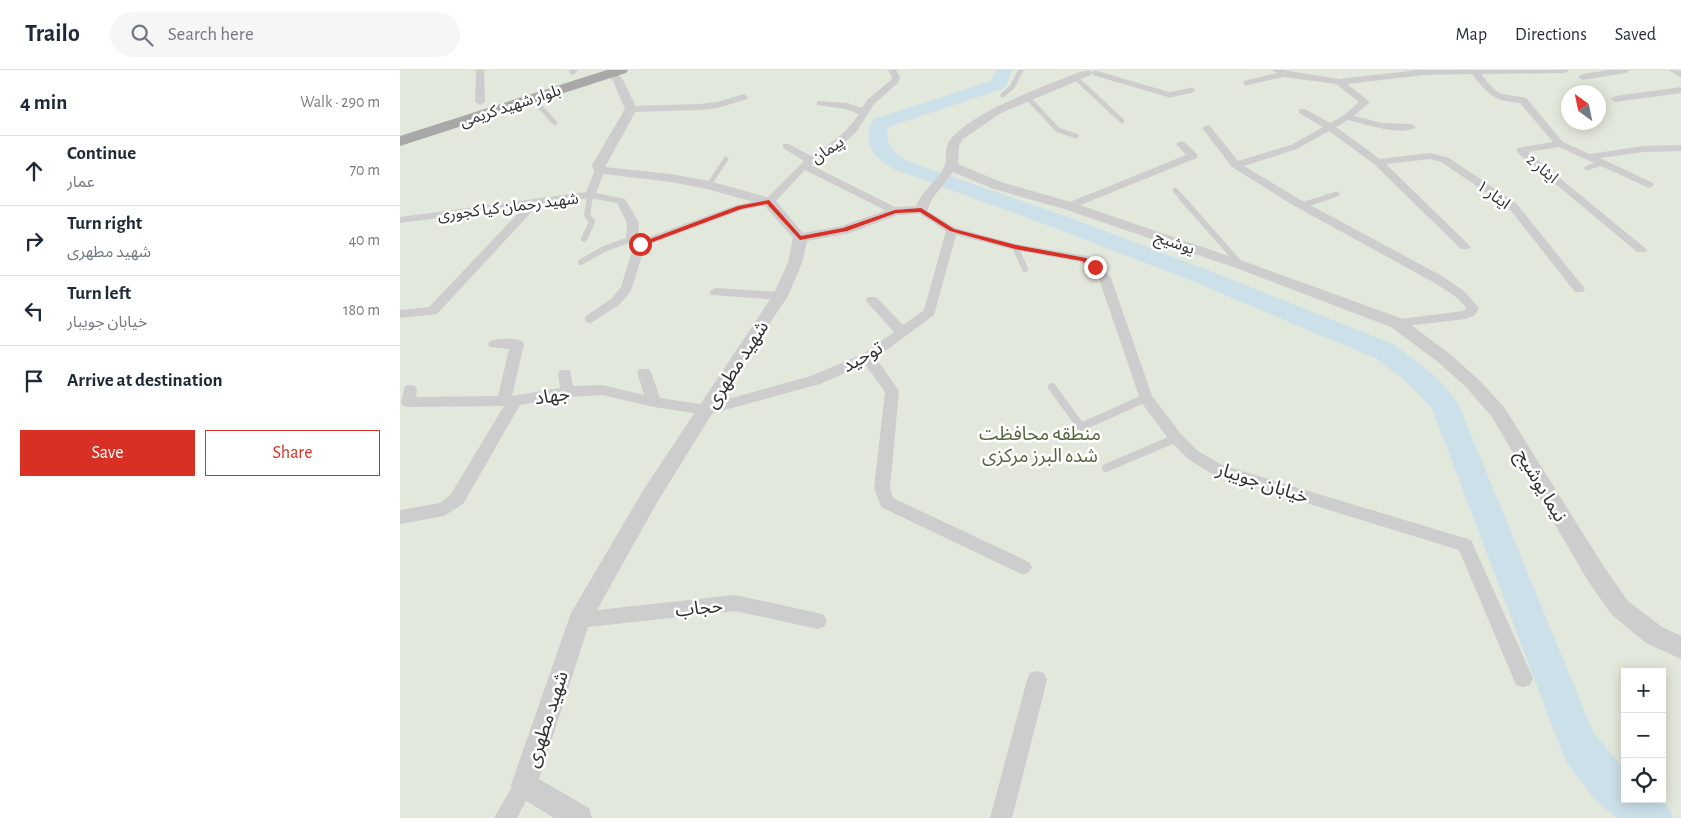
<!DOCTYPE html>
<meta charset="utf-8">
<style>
:root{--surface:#fff;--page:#f6f6f7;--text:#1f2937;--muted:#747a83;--line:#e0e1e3;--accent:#d93025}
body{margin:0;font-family:"Alegreya Sans","Noto Sans Arabic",sans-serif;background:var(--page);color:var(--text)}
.controls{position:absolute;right:15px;bottom:15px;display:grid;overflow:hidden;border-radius:0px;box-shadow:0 2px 12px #0003}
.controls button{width:45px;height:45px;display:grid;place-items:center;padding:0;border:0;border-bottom:1px solid var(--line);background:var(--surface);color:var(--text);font:25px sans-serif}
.compass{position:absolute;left:1161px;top:15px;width:45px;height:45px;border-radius:50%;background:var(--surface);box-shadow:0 2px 12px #0003;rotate:327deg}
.stop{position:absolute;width:15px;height:15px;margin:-11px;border:4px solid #d93025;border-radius:50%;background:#fff}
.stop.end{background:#d93025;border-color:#fff;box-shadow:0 1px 5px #0008}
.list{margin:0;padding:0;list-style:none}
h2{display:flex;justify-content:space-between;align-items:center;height:65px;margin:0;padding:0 20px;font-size:21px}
h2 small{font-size:16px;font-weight:400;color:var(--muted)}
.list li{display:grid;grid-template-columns:32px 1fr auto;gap:15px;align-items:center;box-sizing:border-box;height:70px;padding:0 20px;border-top:1px solid var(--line)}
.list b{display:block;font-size:19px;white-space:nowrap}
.list p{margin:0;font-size:16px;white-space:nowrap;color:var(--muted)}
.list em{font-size:16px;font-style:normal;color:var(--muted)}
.actions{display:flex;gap:10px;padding:15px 20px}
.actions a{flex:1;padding:11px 0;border:1px solid var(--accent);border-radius:0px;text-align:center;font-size:18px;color:var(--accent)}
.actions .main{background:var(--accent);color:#fff}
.icon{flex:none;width:28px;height:28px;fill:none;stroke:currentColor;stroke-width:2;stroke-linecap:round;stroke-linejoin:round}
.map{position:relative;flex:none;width:1281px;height:748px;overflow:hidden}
header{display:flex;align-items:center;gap:30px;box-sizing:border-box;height:70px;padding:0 25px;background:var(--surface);border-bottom:1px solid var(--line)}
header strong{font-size:24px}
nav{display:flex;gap:28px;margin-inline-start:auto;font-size:18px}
.search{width:350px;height:45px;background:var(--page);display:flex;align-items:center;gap:12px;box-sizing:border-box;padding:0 18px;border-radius:28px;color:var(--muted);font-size:19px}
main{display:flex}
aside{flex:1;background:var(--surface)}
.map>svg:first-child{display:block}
</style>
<header>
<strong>Trailo</strong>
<div class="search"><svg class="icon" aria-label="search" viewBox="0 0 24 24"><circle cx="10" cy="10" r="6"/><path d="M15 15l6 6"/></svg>Search here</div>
<nav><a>Map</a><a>Directions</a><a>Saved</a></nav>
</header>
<main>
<aside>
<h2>4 min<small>Walk · 290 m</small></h2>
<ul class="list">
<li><svg class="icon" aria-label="ahead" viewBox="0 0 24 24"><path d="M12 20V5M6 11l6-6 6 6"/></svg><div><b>Continue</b><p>عمار</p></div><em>70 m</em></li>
<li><svg class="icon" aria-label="right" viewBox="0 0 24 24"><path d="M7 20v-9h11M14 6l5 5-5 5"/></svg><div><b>Turn right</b><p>شهید مطهری</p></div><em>40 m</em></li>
<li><svg class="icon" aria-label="left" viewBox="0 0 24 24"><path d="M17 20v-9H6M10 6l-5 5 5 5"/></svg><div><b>Turn left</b><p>خیابان جویبار</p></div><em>180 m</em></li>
<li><svg class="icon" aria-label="arrive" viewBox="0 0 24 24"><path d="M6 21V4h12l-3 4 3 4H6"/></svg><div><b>Arrive at destination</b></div></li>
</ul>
<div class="actions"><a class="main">Save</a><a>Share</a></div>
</aside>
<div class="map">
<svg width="1281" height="748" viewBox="0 0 1281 748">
<rect width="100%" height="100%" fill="#fff"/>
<path fill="#e3e8dc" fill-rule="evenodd" d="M0,0H1281V748H0ZM1168,22H1198V52H1168ZM1225,602H1262V729H1225Z"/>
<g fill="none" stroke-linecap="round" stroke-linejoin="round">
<path fill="#cce0ea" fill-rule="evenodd" d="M596,0H612L605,18L488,57C484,75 495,85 510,92L668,147L810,201L995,275L1036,307L1050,322L1060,338L1193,662L1225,700V729H1262L1266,733L1273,748H1217L1194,729L1165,690L1033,341C1018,320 997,304 977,289L792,211L652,157L496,100C475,91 460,70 474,49L591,11Z"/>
<g stroke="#cdcdcd" stroke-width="5">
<path d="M695,3L770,25L792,20"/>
<path d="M676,8L722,51"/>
<path d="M846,13L884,4"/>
<path d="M603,25L612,17L621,0"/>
<path d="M627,27L658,60L676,66"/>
<path d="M132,28L155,53"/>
<path d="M1187,98L1202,93"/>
<path d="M309,115L326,89"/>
<path d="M775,120L782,128"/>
<path d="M190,128V125"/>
<path d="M924,128L937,124"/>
</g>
<g stroke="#cdcdcd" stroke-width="6">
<path d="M781,127L841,195"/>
<path d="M903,135L928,127"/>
<path d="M184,169L192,152L187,145L190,127"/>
<path d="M615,177L625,199"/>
<path d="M181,192L204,179L232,169"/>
</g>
<g stroke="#cdcdcd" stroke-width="8">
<path d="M652,317L681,357L746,328"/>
<path d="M706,398L776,368"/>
</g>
<g fill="#cdcdcd" fill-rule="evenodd">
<path d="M76,0H84L85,32L80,35L75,32Z"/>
<path d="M169,0H177V2L173,5L170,4Z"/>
<path d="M488,0H496L500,7L498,13L474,34L457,61L443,74L411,95L499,139L500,141L499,143H491L405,100L373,134L342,140L245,176L231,221L219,235L191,253L186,252L185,249L186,246L211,229L221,217L234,175L226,169L227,153L217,133L190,128L138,135L37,244L0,248V240L29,237L124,137L0,153V147L186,122L195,100L200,97L205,100L196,123L225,129L239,153L238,168L241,170L336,135L366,129L404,91L383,78V74H389L411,86C430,74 446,64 459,44L445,39L417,35V31L447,33L462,38L467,30L491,10L492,7Z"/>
<path d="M872,0H883L939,9L1019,0H1169L1165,3L1081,4C1101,29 1097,22 1126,28L1163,72L1190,84L1244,76L1281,75V81L1244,82L1200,88L1253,113L1254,115L1249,118L1159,77L1128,82L1245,178L1247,180L1245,182H1237L1117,82V78L1153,72L1120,33C1093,31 1088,24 1072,4L1024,5L947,14L970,32L954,46L982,53L1011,54L1016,57C1004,67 963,54 948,50L936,57L980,89L1030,83L1049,88L1116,133L1185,219L1183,222H1175L1108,137L1041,92L1030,89L986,94L1069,175L1071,177L1069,179H1061L974,94L929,61L897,79L844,96L899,129L1042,206L1064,221L1079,238L1075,245L1066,249L997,257L991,253L992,250L1063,241L1067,238L1055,226L1033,212L891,134L832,97L802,58L807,55L810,56L838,91L891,75L923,57L899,43V39H905L930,53L944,45L959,32L936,14L884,7Z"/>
<path d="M1210,0H1230L1226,3L1182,10L1178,7L1182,4Z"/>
<path d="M1269,0L1281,1V8Z"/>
<path d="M1281,17V23L1215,32L1211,29L1215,26Z"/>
<path d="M344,24L348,27L347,29L318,38L300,40L231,42L226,39L231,36L300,34L317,32Z"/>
<path d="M781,71L784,72L797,84V88L673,138L669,139L664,136L665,134L786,85L776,74Z"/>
<path d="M521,137L556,158L616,174L688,186L699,194L711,208L752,326L781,364L798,381L822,395L1071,470L1133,608L1130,615L1123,617L1116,615L1059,480L812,404L788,389L771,372L741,332L699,209L680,192L615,180L556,165L534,245L476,288L499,321L490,418L493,428L629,492L632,497L629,502L623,505L617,502L481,437L474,418L485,322L465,294L420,314L306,345L254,337L202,325L167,327L120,335L63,434L44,446L0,454V440L40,433L51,424L104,336L8,337L3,336L1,332L5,316L10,315L15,316L17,320L16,327L98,326L109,279L90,277L88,274L90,271C99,268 113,268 122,271L124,274L112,326L160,318L158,303L160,300H170L173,316L202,315L244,325L237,302L239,299H249L251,302L260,328L306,335L411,306L463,284L494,262L468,233L466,230L468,227H476L503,255L524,240L546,161L517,142L516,140Z"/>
<path d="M315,218L380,222L386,226L380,230L311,225L309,222Z"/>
<path d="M335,525L418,543L424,545L427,551L424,557L418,559L335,541L179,558L173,556L170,550L173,544L179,542Z"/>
<path d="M637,601L644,603L647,610L612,748H590L627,610L630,603Z"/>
<path d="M124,705L131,708L134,715L117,748H94L117,708Z"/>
</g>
<path fill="#cdcdcd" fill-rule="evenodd" d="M207,1H215L223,10L237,39L205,97L271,104L309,111L374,129L403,163L442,156L495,137L516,136C522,121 540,108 545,95C547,90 545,82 547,76C557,47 654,12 683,1H691L692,3L691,5L601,43L563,69L559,76L558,94L601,112L674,133L846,192L1003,249L1050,284L1078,309L1104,337L1204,497L1228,531L1262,557L1281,566V589L1246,573L1212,545L1188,511L1092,347L1066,317L1038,292L991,257L836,198L664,139L591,118L553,102L532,129L526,143L497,145L450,163L407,171L402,193L388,226L344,292L258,431L189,554L139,709L189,738L192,748H154L115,724L111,715L171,543L244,419L373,225L388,193L393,168L364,135L307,119L271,112L195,103L192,95L225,39L213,11L206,3Z"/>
<path fill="#a8a8a8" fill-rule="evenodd" d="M207,0H228L226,3L0,76V66Z"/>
</g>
<path fill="#d93025" d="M369,130L401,166L443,158L495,140L521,138L554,159L616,175L686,188L699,197L695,199L682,191L615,179L550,161L520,142L496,143L447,161L400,170L367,134L341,139L242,176L237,174L338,136Z"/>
<g text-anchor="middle" stroke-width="5" stroke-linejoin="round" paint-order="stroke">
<g font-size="16" fill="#303030" stroke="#fff">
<text transform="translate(110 35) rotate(-18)" y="6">بلوار شهید کریمی</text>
<text transform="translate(427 79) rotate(-34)" y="6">پیمان</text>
<text transform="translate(1143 98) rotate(40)" y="6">ایثار 2</text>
<text transform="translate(1094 124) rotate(36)" y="6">ایثار ۱</text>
<text transform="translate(108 136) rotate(-7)" y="6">شهید رحمان کیا کجوری</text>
<text transform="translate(775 172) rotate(19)" y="6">یوشیج</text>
</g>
<g font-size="19" fill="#303030" stroke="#fff">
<text transform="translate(462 286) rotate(-30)" y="7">توحید</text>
<text transform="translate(336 294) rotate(-57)" y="7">شهید مطهری</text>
<text transform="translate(152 325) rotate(-8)" y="7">جهاد</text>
<text transform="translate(863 412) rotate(18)" y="7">خیابان جویبار</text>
<text transform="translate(1142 415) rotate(59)" y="7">نیما یوشیج</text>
<text transform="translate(299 537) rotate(-6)" y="7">حجاب</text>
<text transform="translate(146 649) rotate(-72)" y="7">شهید مطهری</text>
</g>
<g font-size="19" fill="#556840" stroke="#fff">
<text x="640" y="370">منطقه محافظت<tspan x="640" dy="22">شده البرز مرکزی</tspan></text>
</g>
</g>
</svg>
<div class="controls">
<button>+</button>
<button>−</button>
<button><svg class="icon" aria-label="locate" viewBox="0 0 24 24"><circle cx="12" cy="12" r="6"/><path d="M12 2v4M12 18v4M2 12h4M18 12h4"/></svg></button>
</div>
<svg class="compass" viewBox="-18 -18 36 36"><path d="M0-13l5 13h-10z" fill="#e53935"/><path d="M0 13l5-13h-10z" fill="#747a83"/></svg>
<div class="stop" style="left:240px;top:174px"></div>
<div class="stop end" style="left:695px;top:197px"></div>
</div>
</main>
